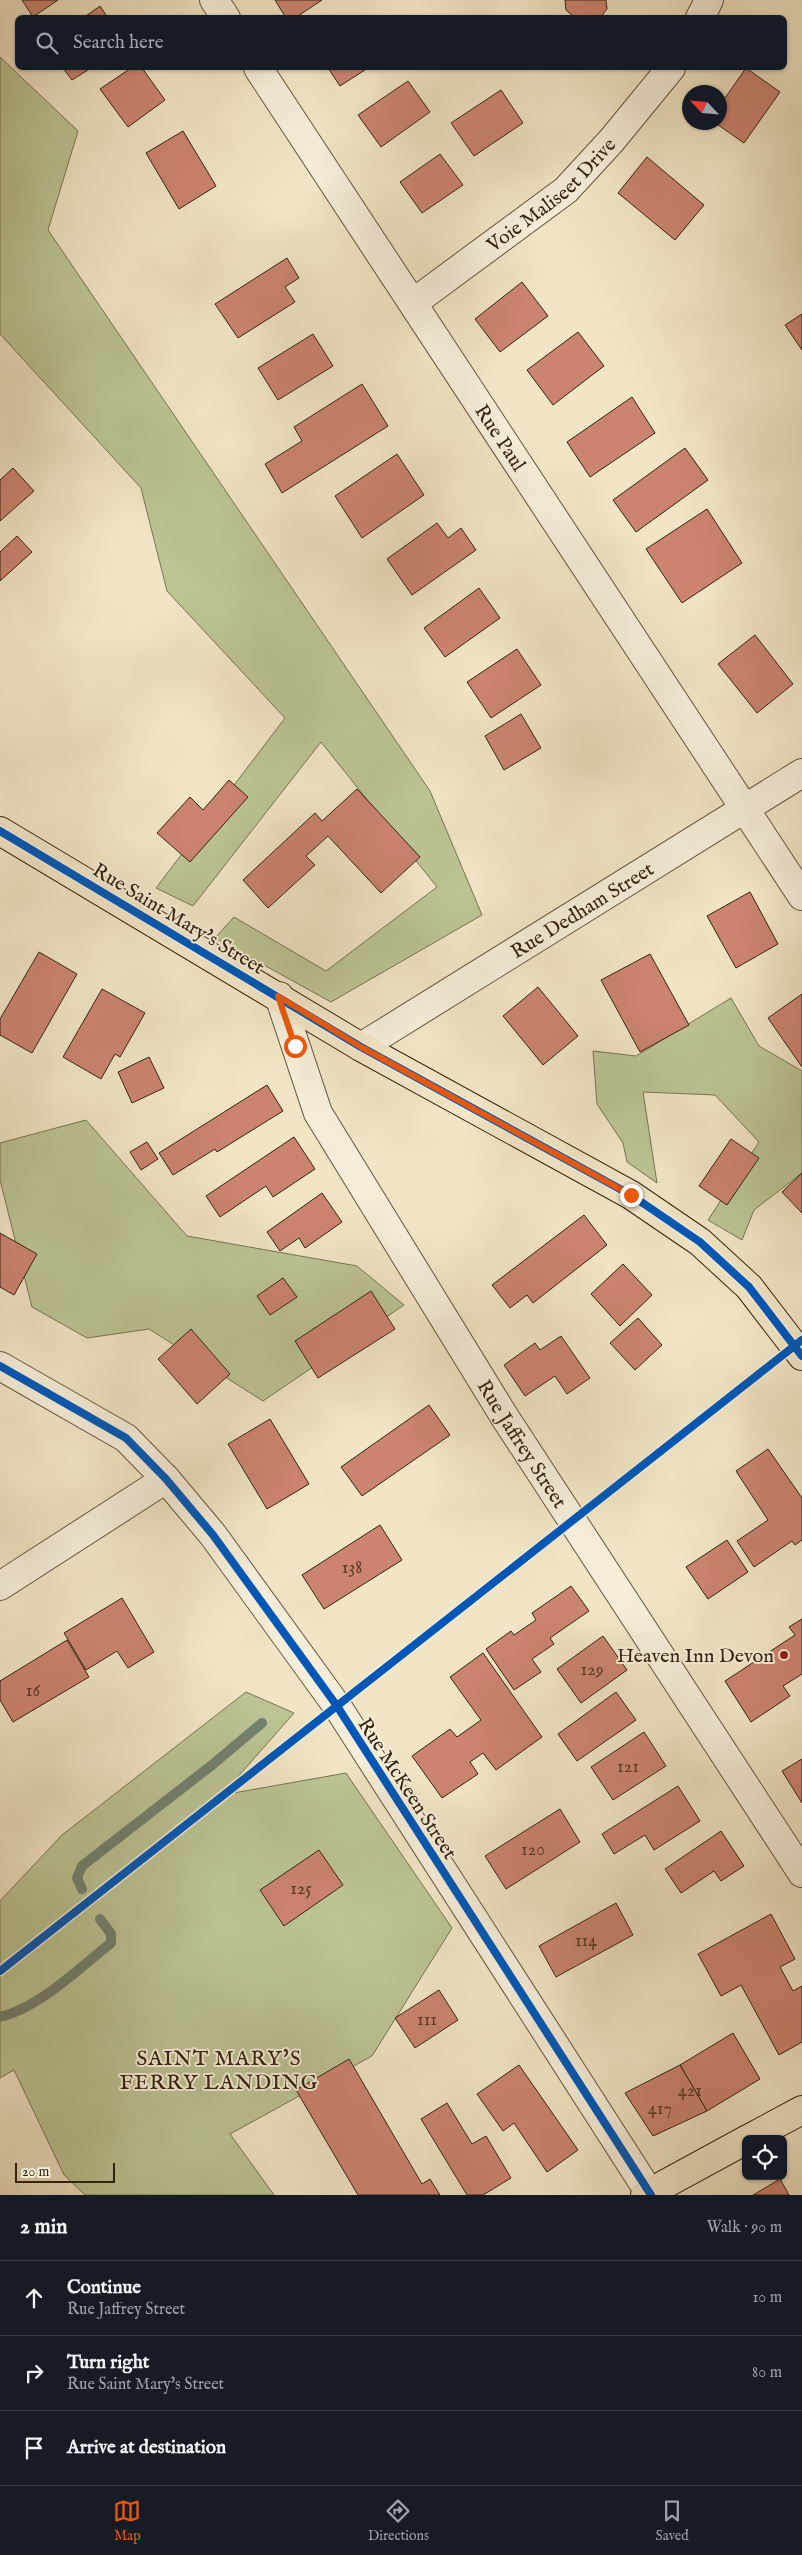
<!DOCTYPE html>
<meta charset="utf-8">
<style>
:root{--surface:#171b24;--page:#242831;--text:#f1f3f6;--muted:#9ea1a6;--line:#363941;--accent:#ea580c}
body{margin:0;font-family:"IM FELL English",serif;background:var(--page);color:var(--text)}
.controls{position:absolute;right:15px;bottom:15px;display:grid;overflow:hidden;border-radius:8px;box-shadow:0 1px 4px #0004}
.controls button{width:45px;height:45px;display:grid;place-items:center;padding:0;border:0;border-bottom:1px solid var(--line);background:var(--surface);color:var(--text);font:25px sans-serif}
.compass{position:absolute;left:682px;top:85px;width:45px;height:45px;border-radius:50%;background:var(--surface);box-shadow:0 1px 4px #0004;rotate:296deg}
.scale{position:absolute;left:15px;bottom:12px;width:100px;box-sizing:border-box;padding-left:5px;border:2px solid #35230e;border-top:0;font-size:14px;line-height:18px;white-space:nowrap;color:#35230e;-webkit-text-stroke:4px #f6eed9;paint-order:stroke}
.stop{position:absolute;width:15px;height:15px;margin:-11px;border:4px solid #ea580c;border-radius:50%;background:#fff}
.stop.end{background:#ea580c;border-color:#fff;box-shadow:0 1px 5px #0008}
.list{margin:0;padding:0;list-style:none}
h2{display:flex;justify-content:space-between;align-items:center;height:65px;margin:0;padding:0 20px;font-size:21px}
h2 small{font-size:16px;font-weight:400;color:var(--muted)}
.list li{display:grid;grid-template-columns:32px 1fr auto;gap:15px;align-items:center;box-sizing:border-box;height:75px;padding:0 20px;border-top:1px solid var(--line)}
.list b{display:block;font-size:19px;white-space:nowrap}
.list p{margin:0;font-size:16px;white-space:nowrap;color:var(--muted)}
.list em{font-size:16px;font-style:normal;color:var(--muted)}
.icon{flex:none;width:28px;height:28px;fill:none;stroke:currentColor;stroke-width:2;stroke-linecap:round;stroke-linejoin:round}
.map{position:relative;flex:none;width:802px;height:2195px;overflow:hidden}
.search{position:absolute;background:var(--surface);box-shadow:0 1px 4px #0004;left:15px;right:15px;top:15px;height:55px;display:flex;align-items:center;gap:12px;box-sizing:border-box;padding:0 18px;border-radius:8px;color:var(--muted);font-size:19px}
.sheet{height:290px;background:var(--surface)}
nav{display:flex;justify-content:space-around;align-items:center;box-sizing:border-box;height:70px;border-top:1px solid var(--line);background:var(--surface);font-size:14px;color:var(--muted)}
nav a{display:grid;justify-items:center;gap:2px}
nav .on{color:var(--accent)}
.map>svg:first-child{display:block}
</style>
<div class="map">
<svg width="802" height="2195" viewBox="0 0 802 2195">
<rect width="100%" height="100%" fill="#f1e5c5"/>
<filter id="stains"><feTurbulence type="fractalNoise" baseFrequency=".004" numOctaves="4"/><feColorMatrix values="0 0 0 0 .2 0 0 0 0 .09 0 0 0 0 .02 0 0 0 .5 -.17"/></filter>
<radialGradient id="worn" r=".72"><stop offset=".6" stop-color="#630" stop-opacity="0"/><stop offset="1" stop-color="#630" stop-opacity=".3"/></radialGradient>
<g fill="#bcc494" stroke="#787451">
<path d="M0,57L78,131L48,230L430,791L482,915L331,1002L215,938L234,917L326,971L437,887L321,742L193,906L156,888L285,718L167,591L141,488L0,334Z"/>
<path d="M731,998L759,1046L802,1071V1173L754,1210L742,1240L708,1220L759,1142L715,1095L643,1092L657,1183L627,1162L623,1143L597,1104L593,1051L636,1056Z"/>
<path d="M86,1120L187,1236L357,1266L404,1305L263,1401L149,1329L87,1338L32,1307L0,1180V1143Z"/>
<path d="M246,1692L294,1713L222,1795L346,1773L452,1928L372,2056L230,2134L274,2195H85L64,2175L14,2070L0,2078V1901L62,1835Z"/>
</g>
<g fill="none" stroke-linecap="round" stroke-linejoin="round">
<g stroke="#728170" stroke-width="10">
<path d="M82,1889L77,1878L82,1866L212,1765L262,1723"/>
<path d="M0,2017C39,2008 79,1968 111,1943V1934L100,1919"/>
</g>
</g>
<g fill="#cb8470" stroke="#35230e">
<path d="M22,0H58L33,17Z"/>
<path d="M275,0H322L295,18H286Z"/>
<path d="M565,0H606L607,9L600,18H575L566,10Z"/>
<path d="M100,6L108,18H83Z"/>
<path d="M63,68H91L72,80Z"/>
<path d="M131,68H142L165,100L128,127L100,89Z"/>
<path d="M328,68H368L340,86Z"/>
<path d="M746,68L780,92L744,143L714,122H720V105Z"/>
<path d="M408,81L430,112L381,147L358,115Z"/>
<path d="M501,90L523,123L474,156L451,123Z"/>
<path d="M183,131L216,186L179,209L146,153Z"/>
<path d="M440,154L463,185L422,213L400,182Z"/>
<path d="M647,157L704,205L675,240L618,193Z"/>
<path d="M287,258L299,278L285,287L295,302L238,338L215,304Z"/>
<path d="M522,282L548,316L500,352L475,319Z"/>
<path d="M802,314V350L785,325Z"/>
<path d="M578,332L604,366L553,405L527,370Z"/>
<path d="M313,334L333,366L278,400L258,368Z"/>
<path d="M362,384L388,426L282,493L265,464L302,441L294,427Z"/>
<path d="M632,397L655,433L590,477L567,442Z"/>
<path d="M685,448L708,480L636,532L613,500Z"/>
<path d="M397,454L424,495L362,538L335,496Z"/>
<path d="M13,468L34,491L0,521V480Z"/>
<path d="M707,509L742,563L682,603L646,549Z"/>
<path d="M437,523L448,538L461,528L476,550L412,595L387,559Z"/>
<path d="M17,536L32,552L0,581V552Z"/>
<path d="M479,588L500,618L445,657L424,628Z"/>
<path d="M755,635L793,684L757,713L718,664Z"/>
<path d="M517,649L541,685L491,718L467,682Z"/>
<path d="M521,714L541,748L504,770L485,736Z"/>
<path d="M229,780L248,797L190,862L157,833L190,797L203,810Z"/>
<path d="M357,789L420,857L381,893L328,836L306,856L315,865L268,908L243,880L315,813L322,821Z"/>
<path d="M750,892L778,944L736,968L707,916Z"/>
<path d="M39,952L77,974L32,1053L0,1035V1019Z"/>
<path d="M650,954L689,1025L640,1052L601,980Z"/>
<path d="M538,987L578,1036L543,1065L503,1016Z"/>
<path d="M102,989L145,1013L120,1057L115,1054L101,1079L63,1057Z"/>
<path d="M802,994V1067L768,1018Z"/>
<path d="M149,1057L164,1088L132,1103L118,1072Z"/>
<path d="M267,1085L283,1111L217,1152L215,1149L173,1175L159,1153Z"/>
<path d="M294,1137L315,1169L273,1197L266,1186L220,1217L206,1196Z"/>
<path d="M731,1139L759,1158L727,1205L699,1186Z"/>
<path d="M147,1142L158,1159L141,1170L130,1152Z"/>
<path d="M802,1173V1213L782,1192Z"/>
<path d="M322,1193L342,1222L305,1248L299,1238L280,1251L267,1232Z"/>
<path d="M584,1215L607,1245L533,1303L527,1295L510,1308L492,1285Z"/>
<path d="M0,1233L37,1254L14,1295L0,1287Z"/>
<path d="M623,1264L652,1295L620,1326L591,1294Z"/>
<path d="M283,1278L297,1297L270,1315L257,1296Z"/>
<path d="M371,1291L395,1329L318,1378L295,1341Z"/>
<path d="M638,1318L662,1345L635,1370L610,1343Z"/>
<path d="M191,1329L230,1374L197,1404L158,1359Z"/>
<path d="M561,1336L590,1378L567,1394L555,1376L525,1396L504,1365L535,1343L540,1350Z"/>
<path d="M429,1405L450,1435L362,1496L341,1467Z"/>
<path d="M270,1419L309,1484L267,1509L228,1444Z"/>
<path d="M768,1449L802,1498V1540L795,1545L792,1541L754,1567L737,1541L768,1520L736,1471Z"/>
<path d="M380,1525L402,1560L324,1609L302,1575Z"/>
<path d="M727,1540L748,1572L708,1599L686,1567Z"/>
<path d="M571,1586L589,1611L550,1638L554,1644L532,1659L541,1672L514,1690L486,1649L511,1631L514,1635L536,1620L532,1613Z"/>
<path d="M122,1598L154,1652L128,1668L117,1651L86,1670L64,1633Z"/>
<path d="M802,1619V1674L783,1686L790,1696L751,1722L725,1681L795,1635L789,1627Z"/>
<path d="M603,1636L627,1670L581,1703L557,1669Z"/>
<path d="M67,1640L89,1677L13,1722L0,1700V1681Z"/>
<path d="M483,1653L542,1737L496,1770L483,1753L470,1762L478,1774L442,1798L412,1756L450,1729L457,1737L481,1720L450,1677Z"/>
<path d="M616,1692L636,1720L577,1761L558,1734Z"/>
<path d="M644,1732L666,1766L613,1800L591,1767Z"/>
<path d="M802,1759V1803L782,1771Z"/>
<path d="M678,1786L700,1821L654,1850L645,1835L614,1854L602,1834Z"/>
<path d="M560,1809L580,1842L506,1889L485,1856Z"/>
<path d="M721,1831L744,1866L721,1881L714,1871L681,1893L665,1869Z"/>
<path d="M319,1850L343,1885L284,1926L260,1890Z"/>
<path d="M616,1903L633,1935L556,1977L539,1946Z"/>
<path d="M771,1914L795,1959L780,1967L793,1991L802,1986V2042L779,2055L741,1985L721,1996L698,1954Z"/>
<path d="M439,1990L458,2020L415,2048L395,2018Z"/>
<path d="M733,2033L760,2079L707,2111L680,2065Z"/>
<path d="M349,2059L422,2184L430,2179L440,2195H358L296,2090Z"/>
<path d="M519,2065L578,2150L547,2172L514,2123L503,2131L477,2094Z"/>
<path d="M680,2065L707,2111L653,2136L625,2093Z"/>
<path d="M447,2103L472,2144L486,2136L511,2178L483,2195H467L421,2119Z"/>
<path d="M780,2179L789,2195H753Z"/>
</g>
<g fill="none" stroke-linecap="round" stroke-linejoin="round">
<g stroke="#64543c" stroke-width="30">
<g id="minor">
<path d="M214,0L226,18"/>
<path d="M700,18L709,0"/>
<path id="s1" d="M258,68L802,896"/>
<path id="s2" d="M413,303L566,190L612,140L671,68"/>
<path id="s3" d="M279,996L318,1113L504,1416L802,1873"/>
<path id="s4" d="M361,1047L802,773"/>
<path d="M0,1366L126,1438L166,1479L213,1535L337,1706L651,2195"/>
<path d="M0,1586L166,1479"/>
</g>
</g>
<g stroke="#35230e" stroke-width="30">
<g id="major">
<path d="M0,831L361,1047L631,1195L700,1242L749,1287L802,1356"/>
<path d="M748,2139L802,2110"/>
<path d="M645,2195L746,2140"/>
</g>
</g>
<use href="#minor" stroke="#f6eed9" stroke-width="28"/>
<use href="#major" stroke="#f1e5c5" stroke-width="28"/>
<g stroke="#f6eed9" stroke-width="11">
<g id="cycleway">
<path d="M0,831L361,1047L631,1195L700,1242L749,1287L802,1356"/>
<path d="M0,1366L126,1438L166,1479L213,1535L337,1706L651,2195"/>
<path d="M0,1971L802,1340"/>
</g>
</g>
<use href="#cycleway" stroke="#0057b8" stroke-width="8"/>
</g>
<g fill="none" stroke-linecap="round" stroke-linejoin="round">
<path stroke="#ea580c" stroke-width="6" d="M295,1046L278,996L361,1047L631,1195"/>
</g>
<circle fill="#8f2418" stroke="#f6eed9" stroke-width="2" cx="784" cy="1655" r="5"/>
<g text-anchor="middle" stroke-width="4" stroke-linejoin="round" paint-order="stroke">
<g font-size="18" fill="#5a3b26">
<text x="352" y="1573">138</text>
<text x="592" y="1675">129</text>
<text x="33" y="1696">16</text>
<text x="628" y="1772">121</text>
<text x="533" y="1855">120</text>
<text x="301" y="1894">125</text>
<text x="586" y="1946">114</text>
<text x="427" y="2025">111</text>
<text x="690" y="2096">421</text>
<text x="660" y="2114">417</text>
</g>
<g font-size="20" fill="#35230e" stroke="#f6eed9">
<text dy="7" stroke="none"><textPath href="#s2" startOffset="176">Voie Maliseet Drive</textPath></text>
<text dy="7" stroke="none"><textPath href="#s1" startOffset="442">Rue Paul</textPath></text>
<text dy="7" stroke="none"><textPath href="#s4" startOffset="260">Rue Dedham Street</textPath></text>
<text transform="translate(179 918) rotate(31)" y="7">Rue Saint Mary's Street</text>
<text dy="7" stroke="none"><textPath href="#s3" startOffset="512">Rue Jaffrey Street</textPath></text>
<text transform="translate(408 1788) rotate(57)" y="7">Rue McKeen Street</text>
</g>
<g font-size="20" fill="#35230e" stroke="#f6eed9" text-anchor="end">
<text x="774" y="1662">Heaven Inn Devon</text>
</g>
<g font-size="21" letter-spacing="1" fill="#35230e" stroke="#f6eed9">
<text x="219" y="2065">SAINT MARY'S<tspan x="219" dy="24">FERRY LANDING</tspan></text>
</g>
</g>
<rect width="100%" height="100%" filter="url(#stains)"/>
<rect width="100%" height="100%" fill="url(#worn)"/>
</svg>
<div class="controls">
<button><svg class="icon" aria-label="locate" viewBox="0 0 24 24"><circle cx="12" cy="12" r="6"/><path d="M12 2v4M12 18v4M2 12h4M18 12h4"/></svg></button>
</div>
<svg class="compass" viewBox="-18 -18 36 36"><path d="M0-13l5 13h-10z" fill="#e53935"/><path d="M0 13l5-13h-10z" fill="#9ea1a6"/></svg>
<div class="scale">20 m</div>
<div class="stop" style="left:295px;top:1046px"></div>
<div class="stop end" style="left:631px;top:1195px"></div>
<div class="search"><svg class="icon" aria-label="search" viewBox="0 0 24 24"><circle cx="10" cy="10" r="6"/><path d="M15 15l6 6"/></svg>Search here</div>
</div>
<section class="sheet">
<h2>2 min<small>Walk · 90 m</small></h2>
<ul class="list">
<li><svg class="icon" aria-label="ahead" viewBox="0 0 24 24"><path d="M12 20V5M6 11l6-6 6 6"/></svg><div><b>Continue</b><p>Rue Jaffrey Street</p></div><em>10 m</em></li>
<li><svg class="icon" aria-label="right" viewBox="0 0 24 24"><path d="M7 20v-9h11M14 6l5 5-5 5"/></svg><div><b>Turn right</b><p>Rue Saint Mary's Street</p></div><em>80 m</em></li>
<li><svg class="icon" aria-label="arrive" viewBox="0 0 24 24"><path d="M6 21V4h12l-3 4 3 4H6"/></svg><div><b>Arrive at destination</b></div></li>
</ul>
</section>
<nav>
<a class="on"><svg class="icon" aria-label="map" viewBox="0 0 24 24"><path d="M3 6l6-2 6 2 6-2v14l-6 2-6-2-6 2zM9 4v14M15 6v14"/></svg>Map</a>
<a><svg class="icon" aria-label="directions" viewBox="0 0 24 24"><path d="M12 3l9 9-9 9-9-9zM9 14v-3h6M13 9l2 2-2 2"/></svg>Directions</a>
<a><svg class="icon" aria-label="saved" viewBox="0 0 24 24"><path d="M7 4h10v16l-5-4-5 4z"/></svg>Saved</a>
</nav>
